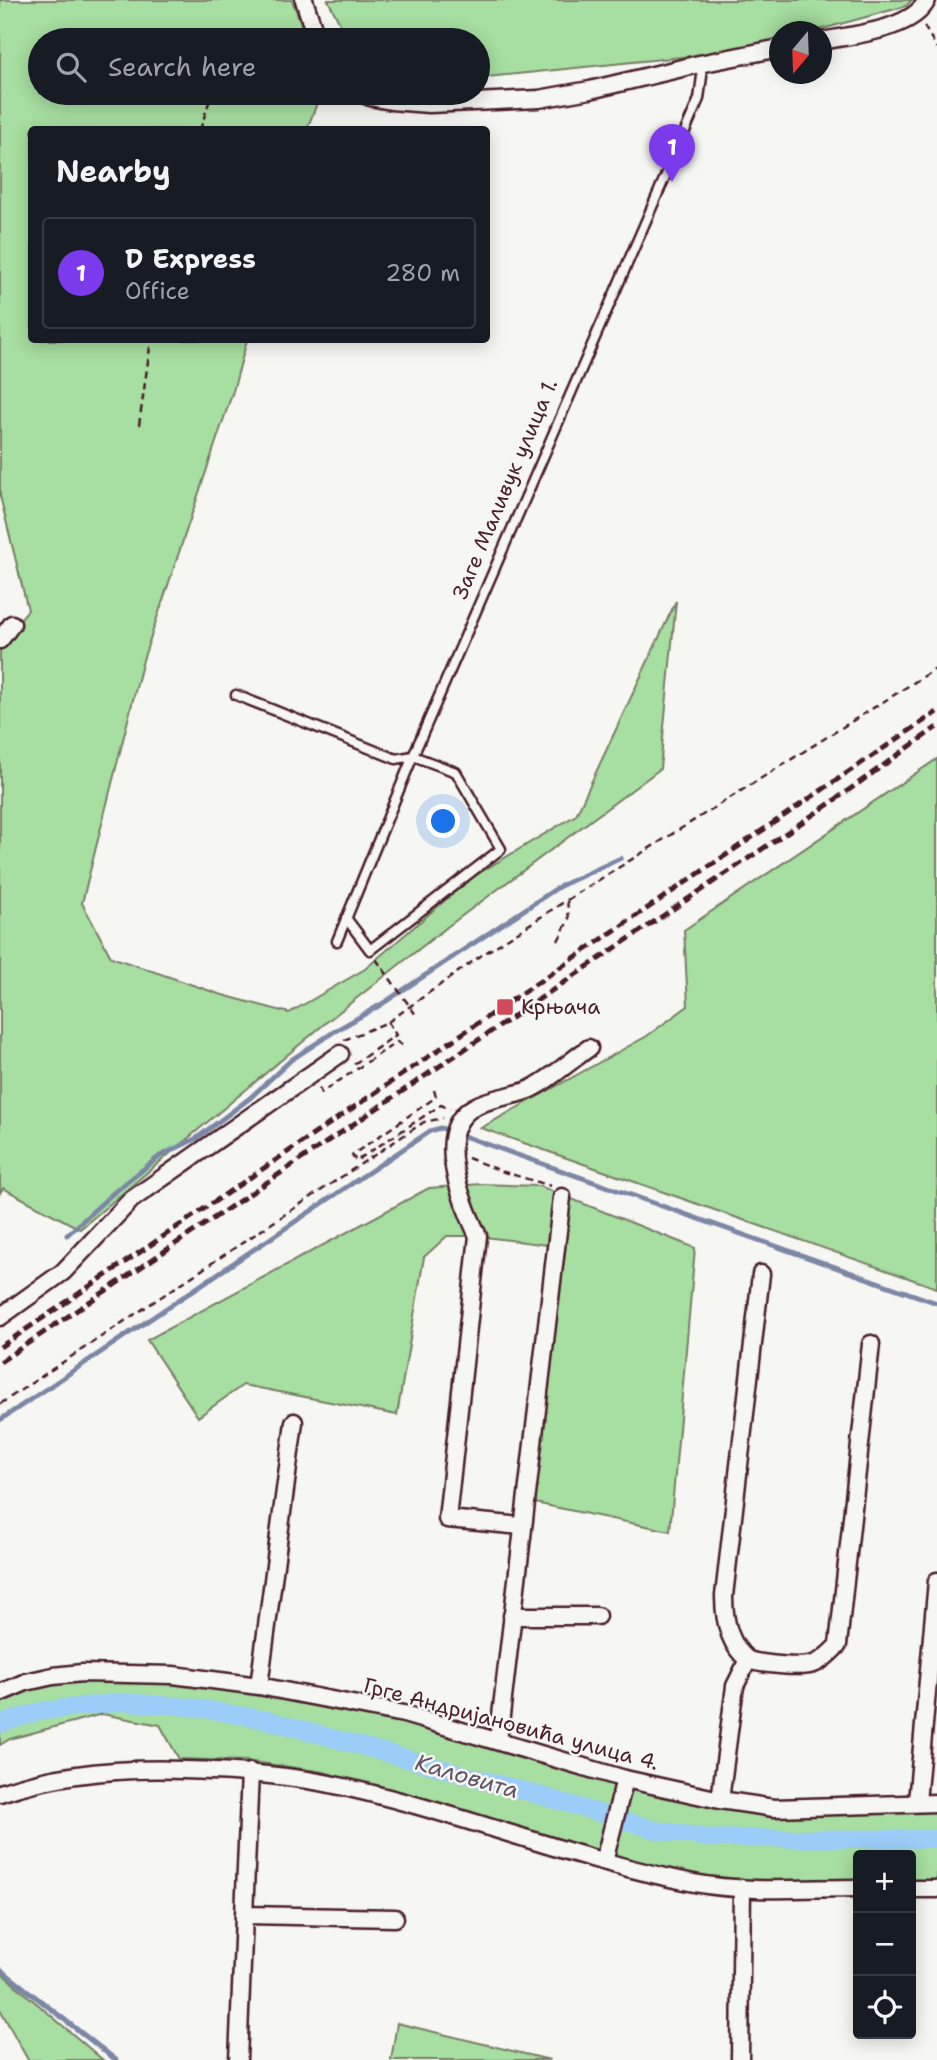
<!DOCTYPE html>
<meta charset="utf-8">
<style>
:root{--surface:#171b24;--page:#20242c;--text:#f1f3f6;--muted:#9ea1a6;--line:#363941;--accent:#7c3aed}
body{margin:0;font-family:"Shantell Sans",sans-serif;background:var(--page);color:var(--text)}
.controls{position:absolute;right:21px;bottom:21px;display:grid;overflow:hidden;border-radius:7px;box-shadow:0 4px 18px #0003}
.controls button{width:63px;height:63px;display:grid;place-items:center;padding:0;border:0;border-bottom:2px solid var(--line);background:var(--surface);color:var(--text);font:35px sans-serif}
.compass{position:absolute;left:769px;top:21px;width:63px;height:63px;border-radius:50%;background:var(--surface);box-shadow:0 4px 18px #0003;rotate:199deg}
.you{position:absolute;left:444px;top:822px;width:24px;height:24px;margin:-18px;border:5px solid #fff;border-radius:50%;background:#1a73e8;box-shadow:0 0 0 10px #1a73e833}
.badge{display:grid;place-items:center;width:46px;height:46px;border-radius:50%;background:var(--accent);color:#fff;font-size:23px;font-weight:700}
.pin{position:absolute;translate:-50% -58px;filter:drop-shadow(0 2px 4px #0008)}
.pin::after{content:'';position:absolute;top:37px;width:24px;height:21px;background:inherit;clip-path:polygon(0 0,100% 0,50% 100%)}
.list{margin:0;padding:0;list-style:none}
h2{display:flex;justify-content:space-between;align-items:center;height:91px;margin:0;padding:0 28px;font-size:30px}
h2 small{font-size:23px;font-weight:400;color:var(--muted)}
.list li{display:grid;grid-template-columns:46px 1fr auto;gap:21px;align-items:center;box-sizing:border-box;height:112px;margin:0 14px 14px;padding:0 14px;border:2px solid var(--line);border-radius:7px}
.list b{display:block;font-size:26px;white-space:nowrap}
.list p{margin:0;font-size:23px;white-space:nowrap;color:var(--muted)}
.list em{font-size:23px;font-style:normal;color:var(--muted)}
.icon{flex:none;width:38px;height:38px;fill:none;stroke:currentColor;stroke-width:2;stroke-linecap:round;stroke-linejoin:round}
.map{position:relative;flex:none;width:937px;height:2060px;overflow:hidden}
.search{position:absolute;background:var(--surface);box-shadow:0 4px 18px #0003;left:28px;top:28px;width:462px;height:77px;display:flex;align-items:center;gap:18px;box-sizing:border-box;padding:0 24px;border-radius:38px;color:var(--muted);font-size:26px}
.panel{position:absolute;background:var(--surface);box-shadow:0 4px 18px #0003;left:28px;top:126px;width:462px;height:217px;border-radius:7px}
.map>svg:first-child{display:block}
</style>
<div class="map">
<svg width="937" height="2060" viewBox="0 0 937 2060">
<rect width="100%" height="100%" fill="#f6f6f2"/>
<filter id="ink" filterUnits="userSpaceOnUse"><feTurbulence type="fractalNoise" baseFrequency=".0143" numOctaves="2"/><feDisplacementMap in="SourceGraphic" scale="14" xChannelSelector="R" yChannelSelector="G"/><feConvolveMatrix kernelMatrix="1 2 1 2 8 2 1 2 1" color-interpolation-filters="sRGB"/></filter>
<g filter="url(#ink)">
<g fill="#a7dea1" stroke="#787e66" stroke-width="2">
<path d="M0,0H292L307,40H40V93H321L307,129L32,130V340H247L233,391L143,660L82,903L111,957L219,994L289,1013L365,969L471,878L576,815L676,601L660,769L447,927L329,1020L80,1229L3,1188L0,1193V642L28,610L0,496Z"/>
<path d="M328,0H912L906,6L815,31L780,32L779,39L710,54L478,78V40H348Z"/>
<path d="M937,759V1288L481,1128L647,1036L688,1006L684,930Z"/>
<path d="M481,1184L539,1186L695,1248L670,1531L525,1501L555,1246L478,1236H447L424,1257L397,1415L243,1385L198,1417L147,1340L429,1188Z"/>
<path d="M173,1675L259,1686L720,1800L937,1803V1889H911V1855H858V1889L721,1886L449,1812L324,1772L247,1761L179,1759L160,1725L102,1714L10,1739L0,1745V1693L26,1682Z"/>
<path d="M0,1972L103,2060H28L0,2009Z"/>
<path d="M397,2023L550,2060H391Z"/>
</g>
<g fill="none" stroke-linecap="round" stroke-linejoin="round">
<g stroke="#7b87a6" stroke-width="5">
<path d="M67,1235L112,1194L160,1156L197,1138L250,1098L291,1060L335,1031L382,1004L560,886L621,858"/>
<path d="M0,1420L430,1131L441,1128L937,1303"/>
<path d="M0,1969L116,2060"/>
</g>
<path stroke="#9bcdf8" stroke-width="18" d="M0,1724L41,1711L123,1702L191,1707L267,1720L546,1797L656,1830L709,1838L937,1839"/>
<g stroke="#4a1f2b" stroke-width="13">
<g id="service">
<path d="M236,695L396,759L413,756"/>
<path d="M346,918L370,950L501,849L456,772L413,756"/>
<path d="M337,941L413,756L699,99L702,76L699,64"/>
</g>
</g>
<g stroke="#4a1f2b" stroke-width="21">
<g id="minor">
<path d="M304,0L317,40"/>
<path d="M822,41C851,35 913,30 927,0"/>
<path d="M361,93L370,97L391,101L429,104L539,99L590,90L699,64L780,48"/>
<path d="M0,640L12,624"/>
<path d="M0,1317L63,1272L131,1200L340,1054"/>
<path d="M522,1526L447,1519L478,1236C463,1204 431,1131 474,1107C489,1098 509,1097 526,1091C546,1083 570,1061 589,1048"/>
<path d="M512,1616H597"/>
<path d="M748,1660C729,1645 724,1619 724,1596L761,1274"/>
<path d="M259,1686L294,1422"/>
<path d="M0,1693L26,1682L53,1676L82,1673L173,1675L259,1686L404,1714L625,1779L720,1800L774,1808L937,1803"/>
<path d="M498,1741L562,1197"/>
<path d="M0,1793C59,1773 121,1768 183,1770C231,1771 278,1774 325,1783C450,1808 569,1859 694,1883C747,1893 804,1888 858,1888"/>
<path d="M720,1800L735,1686L748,1660C761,1664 804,1669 816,1663C825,1659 831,1652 838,1645L871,1344"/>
<path d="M917,1802L937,1581"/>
<path d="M604,1861L625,1779"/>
<path d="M911,1889H937"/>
<path d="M244,1915L395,1918"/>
<path d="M238,2060L250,1772"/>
<path d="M740,2060L742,1888"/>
</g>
</g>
<g stroke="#4a1f2b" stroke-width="2.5" stroke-dasharray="7 5" stroke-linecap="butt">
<path d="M924,26L937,48"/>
<path d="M272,40L299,35"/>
<path d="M200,130L212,93"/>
<path d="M139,425L151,340"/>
<path d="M558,941L569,919L567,900"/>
<path d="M376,959L416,1015"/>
<path d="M344,1040L388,1022L479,957L567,900L937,668"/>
<path d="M354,1064L396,1035L388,1022"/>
<path d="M319,1088L321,1093L397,1042L403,1046"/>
<path d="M434,1090L436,1097L352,1155L356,1161L441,1105L450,1109"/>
<path d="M468,1158L504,1172L551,1186"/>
<path d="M0,1404L424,1122L443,1118"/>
</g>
<use href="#service" stroke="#f6f6f2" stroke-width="8"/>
<use href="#minor" stroke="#f6f6f2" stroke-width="16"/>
<g stroke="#4a1f2b" stroke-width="5" stroke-dasharray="10 5" stroke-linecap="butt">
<path d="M0,1347L937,712"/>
<path d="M0,1362L832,802L937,727"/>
</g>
</g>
</g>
<rect fill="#d1495b" stroke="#f6f6f2" stroke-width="2.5" x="496" y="998" width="18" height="18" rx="3.5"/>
<g text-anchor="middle" stroke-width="5" stroke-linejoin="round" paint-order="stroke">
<g font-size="21" fill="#4a1f2b" stroke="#f6f6f2">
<text transform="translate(505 489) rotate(-67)" y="7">Заге Маливук улица 1.</text>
<text transform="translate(511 1724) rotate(15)" y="7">Грге Андријановића улица 4.</text>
</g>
<g font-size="21" fill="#4a1f2b" stroke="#f6f6f2" text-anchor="start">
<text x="521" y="1014">Крњача</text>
</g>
<g font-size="23" font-style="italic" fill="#625368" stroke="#f6f6f2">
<text transform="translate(467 1776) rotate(16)" y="8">Каловита</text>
</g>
</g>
</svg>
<div class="controls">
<button>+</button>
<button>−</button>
<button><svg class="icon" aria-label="locate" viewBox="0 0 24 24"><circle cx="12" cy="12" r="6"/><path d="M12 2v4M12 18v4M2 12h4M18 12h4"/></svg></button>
</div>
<svg class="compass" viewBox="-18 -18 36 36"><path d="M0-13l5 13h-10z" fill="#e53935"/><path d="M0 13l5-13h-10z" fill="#9ea1a6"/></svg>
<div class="you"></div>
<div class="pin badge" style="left:672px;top:182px">1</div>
<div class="search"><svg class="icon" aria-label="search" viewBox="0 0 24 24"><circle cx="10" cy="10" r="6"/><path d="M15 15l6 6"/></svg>Search here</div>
<section class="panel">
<h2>Nearby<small></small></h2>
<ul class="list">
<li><span class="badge">1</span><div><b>D Express</b><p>Office</p></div><em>280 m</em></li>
</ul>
</section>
</div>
